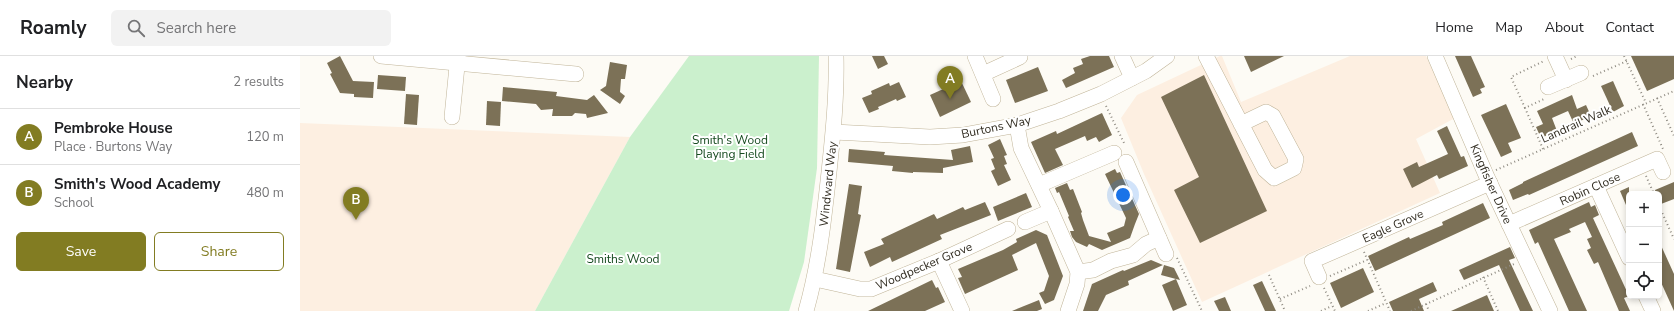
<!DOCTYPE html>
<meta charset="utf-8">
<style>
:root{--surface:#fff;--page:#f2f2f2;--text:#202124;--muted:#757577;--line:#e0e0e0;--accent:#827c22}
body{margin:0;font-family:"Nunito Sans",sans-serif;background:var(--page);color:var(--text)}
.controls{position:absolute;right:12px;bottom:12px;display:grid;overflow:hidden;border-radius:6px;box-shadow:0 2px 6px #0003}
.controls button{width:36px;height:36px;display:grid;place-items:center;padding:0;border:0;border-bottom:1px solid var(--line);background:var(--surface);color:var(--text);font:20px sans-serif}
.you{position:absolute;left:823px;top:139px;width:14px;height:14px;margin:-10px;border:3px solid #fff;border-radius:50%;background:#1a73e8;box-shadow:0 0 0 6px #1a73e833}
.badge{display:grid;place-items:center;width:26px;height:26px;border-radius:50%;background:var(--accent);color:#fff;font-size:13px;font-weight:700}
.pin{position:absolute;translate:-50% -33px;filter:drop-shadow(0 1px 2px #0008)}
.pin::after{content:'';position:absolute;top:21px;width:14px;height:12px;background:inherit;clip-path:polygon(0 0,100% 0,50% 100%)}
.list{margin:0;padding:0;list-style:none}
h2{display:flex;justify-content:space-between;align-items:center;height:52px;margin:0;padding:0 16px;font-size:17px}
h2 small{font-size:13px;font-weight:400;color:var(--muted)}
.list li{display:grid;grid-template-columns:26px 1fr auto;gap:12px;align-items:center;box-sizing:border-box;height:56px;padding:0 16px;border-top:1px solid var(--line)}
.list b{display:block;font-size:15px;white-space:nowrap}
.list p{margin:0;font-size:13px;white-space:nowrap;color:var(--muted)}
.list em{font-size:13px;font-style:normal;color:var(--muted)}
.actions{display:flex;gap:8px;padding:12px 16px}
.actions a{flex:1;padding:9px 0;border:1px solid var(--accent);border-radius:6px;text-align:center;font-size:14px;color:var(--accent)}
.actions .main{background:var(--accent);color:#fff}
.icon{flex:none;width:22px;height:22px;fill:none;stroke:currentColor;stroke-width:2;stroke-linecap:round;stroke-linejoin:round}
.map{position:relative;flex:none;width:1374px;height:255px;overflow:hidden}
header{display:flex;align-items:center;gap:24px;box-sizing:border-box;height:56px;padding:0 20px;background:var(--surface);border-bottom:1px solid var(--line)}
header strong{font-size:19px}
nav{display:flex;gap:22px;margin-inline-start:auto;font-size:14px}
.search{width:280px;height:36px;background:var(--page);display:flex;align-items:center;gap:10px;box-sizing:border-box;padding:0 14px;border-radius:6px;color:var(--muted);font-size:15px}
main{display:flex}
aside{flex:1;background:var(--surface)}
.map>svg:first-child{display:block}
</style>
<header>
<strong>Roamly</strong>
<div class="search"><svg class="icon" aria-label="search" viewBox="0 0 24 24"><circle cx="10" cy="10" r="6"/><path d="M15 15l6 6"/></svg>Search here</div>
<nav><a>Home</a><a>Map</a><a>About</a><a>Contact</a></nav>
</header>
<main>
<aside>
<h2>Nearby<small>2 results</small></h2>
<ul class="list">
<li><span class="badge">A</span><div><b>Pembroke House</b><p>Place · Burtons Way</p></div><em>120 m</em></li>
<li><span class="badge">B</span><div><b>Smith's Wood Academy</b><p>School</p></div><em>480 m</em></li>
</ul>
<div class="actions"><a class="main">Save</a><a>Share</a></div>
</aside>
<div class="map">
<svg width="1374" height="255" viewBox="0 0 1374 255">
<rect width="100%" height="100%" fill="#fdfbf5"/>
<g fill="#fdefe1">
<path d="M920,0H922L941,46L1050,0H1126L1155,62L1116,83L1140,137L902,246L844,118L821,62L837,39Z"/>
<path d="M0,67L123,72L330,81L235,255H0Z"/>
</g>
<path fill="#cbf0cd" d="M389,0H519L517,112L504,206L489,255H235L330,81Z"/>
<g fill="#7c7157">
<path d="M40,0L53,25L74,26L73,42L54,41V38L40,37L30,18L32,17L27,7Z"/>
<path d="M572,0H584L588,8L578,13Z"/>
<path d="M790,0H809L814,11L766,32L762,24L775,17L773,12L783,8L781,3Z"/>
<path d="M944,0H984L951,16Z"/>
<path d="M1155,0H1171L1185,31L1180,33L1182,37L1173,41Z"/>
<path d="M1331,0H1374V23L1347,35Z"/>
<path d="M310,6L327,9L325,23H321L320,36L325,40L320,48L300,34L306,30Z"/>
<path d="M738,11L748,35L715,47L706,24Z"/>
<path d="M78,19L106,21L105,35L77,33Z"/>
<path d="M904,19L967,155L900,187L874,134L899,121L861,41Z"/>
<path d="M661,25L671,46L640,61L630,39Z"/>
<path d="M1313,25L1324,50L1313,56L1301,30Z"/>
<path d="M599,26L606,41L597,45L596,43L578,51L579,53L569,57L562,42L572,38L571,35L589,27L590,30Z"/>
<path d="M203,31L257,36L256,40L287,44L294,39L308,57L287,62L286,58L275,57L272,60H252L253,53L241,54L236,48L202,45Z"/>
<path d="M106,38L119,39L117,69L104,68Z"/>
<path d="M1272,39L1277,53L1286,49L1291,60L1274,68L1268,55L1252,62L1257,75L1241,82L1236,71L1243,68L1237,55Z"/>
<path d="M187,45L201,46L200,70L186,69Z"/>
<path d="M1206,48L1221,82L1208,87L1212,96L1201,101L1181,59Z"/>
<path d="M802,57L812,79L799,86L796,81L787,85L785,80L755,93L763,109L745,117L731,86L756,75L757,78Z"/>
<path d="M1147,70L1161,101L1164,100L1168,110L1139,123L1137,119L1112,132L1103,113L1117,106L1119,111L1148,98L1137,75Z"/>
<path d="M1332,76L1338,90L1229,139L1228,138L1213,144L1209,134L1223,127V126Z"/>
<path d="M700,83L707,99L704,100L707,108L704,109L711,124L698,130L691,115L695,113L691,103L694,102L688,89Z"/>
<path d="M670,90L673,106L643,112V117L613,116V117L592,115L593,110L548,106L549,93L585,96L584,99L653,104L651,94Z"/>
<path d="M815,113L817,117L820,116L839,158L835,168L830,182L802,194L789,188L787,191L776,186L772,181L770,175H774L768,161L769,160L759,136L757,137L755,132L767,127L770,134L773,133L782,156L781,157L783,164L789,180L811,186L807,177L824,170L826,162L805,118Z"/>
<path d="M1374,126V143L1361,148L1359,138H1356L1355,134Z"/>
<path d="M549,128L562,130L558,158L561,159L550,216L536,213Z"/>
<path d="M1329,131V156L1320,135Z"/>
<path d="M726,137L732,151L698,165L693,151Z"/>
<path d="M685,146L691,159L640,179L642,183L592,206L590,201L570,211L564,196L584,188L581,183L634,158L637,163L663,151L665,154Z"/>
<path d="M1289,146L1291,151L1295,149L1299,159L1293,162L1329,240L1324,242L1330,255H1319L1298,206L1294,208L1287,194L1291,192L1287,183L1292,181L1285,166L1269,173L1271,176L1254,183L1287,255H1269L1238,186L1235,188L1229,174Z"/>
<path d="M1183,147L1190,162L1075,215L1068,200L1109,181L1110,183L1143,169L1142,166Z"/>
<path d="M736,174L747,179L763,220L754,244L745,248L739,237L744,235L749,220L736,187L712,199L718,214L665,238L658,222L662,221L658,213L703,194L717,186L716,183Z"/>
<path d="M1359,185L1374,218V255L1359,222Z"/>
<path d="M1210,191L1215,202L1209,204L1233,255H1220L1199,209L1164,224L1159,214Z"/>
<path d="M851,204L863,209L828,225L829,229L806,239L798,255H783L792,228L823,214L824,215Z"/>
<path d="M864,209L874,212L880,224L876,223L887,249L873,255L862,229L876,223L861,219Z"/>
<path d="M1063,212L1074,236L1041,252L1030,227Z"/>
<path d="M632,224L636,232L638,231L645,246L625,255H568Z"/>
<path d="M962,225L976,255H965L953,229Z"/>
<path d="M1133,226L1137,235L1119,243L1124,255H1093L1089,246Z"/>
<path d="M1187,239L1194,255H1151Z"/>
<path d="M925,241L931,255H919L914,245Z"/>
<path d="M739,244L742,253L737,255H712Z"/>
</g>
<g fill="none" stroke-linecap="round" stroke-linejoin="round">
<g stroke="#c0b498" stroke-width="16">
<g id="minor">
<path d="M81,0L276,18"/>
<path d="M675,0L693,43"/>
<path d="M822,0L832,22"/>
<path d="M906,0L965,114L974,122L994,112L996,103L973,60L966,56L941,68"/>
<path d="M1135,0L1186,119L1250,255"/>
<path d="M1255,0L1266,24"/>
<path d="M683,18L720,1"/>
<path d="M1248,31L1281,17"/>
<path d="M152,61L158,0"/>
<path d="M717,69L721,92L751,155L778,216L777,228L768,255"/>
<path d="M534,76L630,81L663,79L717,69L759,55L801,38L846,15L867,0"/>
<path d="M826,106L866,198"/>
<path d="M739,129L814,97"/>
<path d="M1296,130L1329,202"/>
<path d="M725,166L751,155"/>
<path d="M1209,168L1357,103L1363,116"/>
<path d="M639,205L662,255"/>
<path d="M778,216L793,214L811,205L833,199L846,188L859,182"/>
<path d="M1019,221L1012,205L1190,127"/>
<path d="M515,223L560,233H571L639,205L708,173"/>
<path d="M1346,240L1353,255"/>
<path d="M506,255C519,209 524,163 529,116C533,78 537,39 536,0"/>
</g>
</g>
<g stroke="#908c83" stroke-width="2" stroke-dasharray="1 3" stroke-linecap="butt">
<path d="M1324,0L1346,47"/>
<path d="M1271,3L1277,0"/>
<path d="M1293,20L1327,5"/>
<path d="M1357,42L1374,80"/>
<path d="M1343,48L1363,93"/>
<path d="M806,50L825,89"/>
<path d="M1225,52L1211,21L1244,5"/>
<path d="M1243,93L1225,52L1244,43"/>
<path d="M1196,114L1374,35"/>
<path d="M1346,120L1354,138"/>
<path d="M1359,150L1374,183"/>
<path d="M1064,196L1090,255"/>
<path d="M877,202L902,255"/>
<path d="M969,219L985,255"/>
<path d="M1030,220L1067,204"/>
<path d="M1183,221L1198,255"/>
<path d="M1024,232L1035,255"/>
<path d="M980,243L1010,230"/>
<path d="M1126,248L1129,255"/>
<path d="M1021,255L1032,250"/>
<path d="M1068,255L1086,247"/>
<path d="M1111,255L1214,208"/>
</g>
<use href="#minor" stroke="#fff" stroke-width="15"/>
</g>
<g text-anchor="middle" stroke-width="4" stroke-linejoin="round" paint-order="stroke">
<g font-size="12" fill="#322d22" stroke="#fff">
<text transform="translate(1276 68) rotate(-24)" y="4">Landrail Walk</text>
<text transform="translate(696 71) rotate(-12)" y="4">Burtons Way</text>
<text transform="translate(528 128) rotate(-84)" y="4">Windward Way</text>
<text transform="translate(1191 128) rotate(66)" y="4">Kingfisher Drive</text>
<text transform="translate(1290 133) rotate(-24)" y="4">Robin Close</text>
<text transform="translate(1093 170) rotate(-24)" y="4">Eagle Grove</text>
<text transform="translate(624 210) rotate(-23)" y="4">Woodpecker Grove</text>
</g>
<g font-size="12" fill="#164a1f" stroke="#fff">
<text x="430" y="88">Smith's Wood<tspan x="430" dy="14">Playing Field</tspan></text>
<text x="323" y="207">Smiths Wood</text>
</g>
</g>
</svg>
<div class="controls">
<button>+</button>
<button>−</button>
<button><svg class="icon" aria-label="locate" viewBox="0 0 24 24"><circle cx="12" cy="12" r="6"/><path d="M12 2v4M12 18v4M2 12h4M18 12h4"/></svg></button>
</div>
<div class="you"></div>
<div class="pin badge" style="left:650px;top:43px">A</div>
<div class="pin badge" style="left:56px;top:164px">B</div>
</div>
</main>
